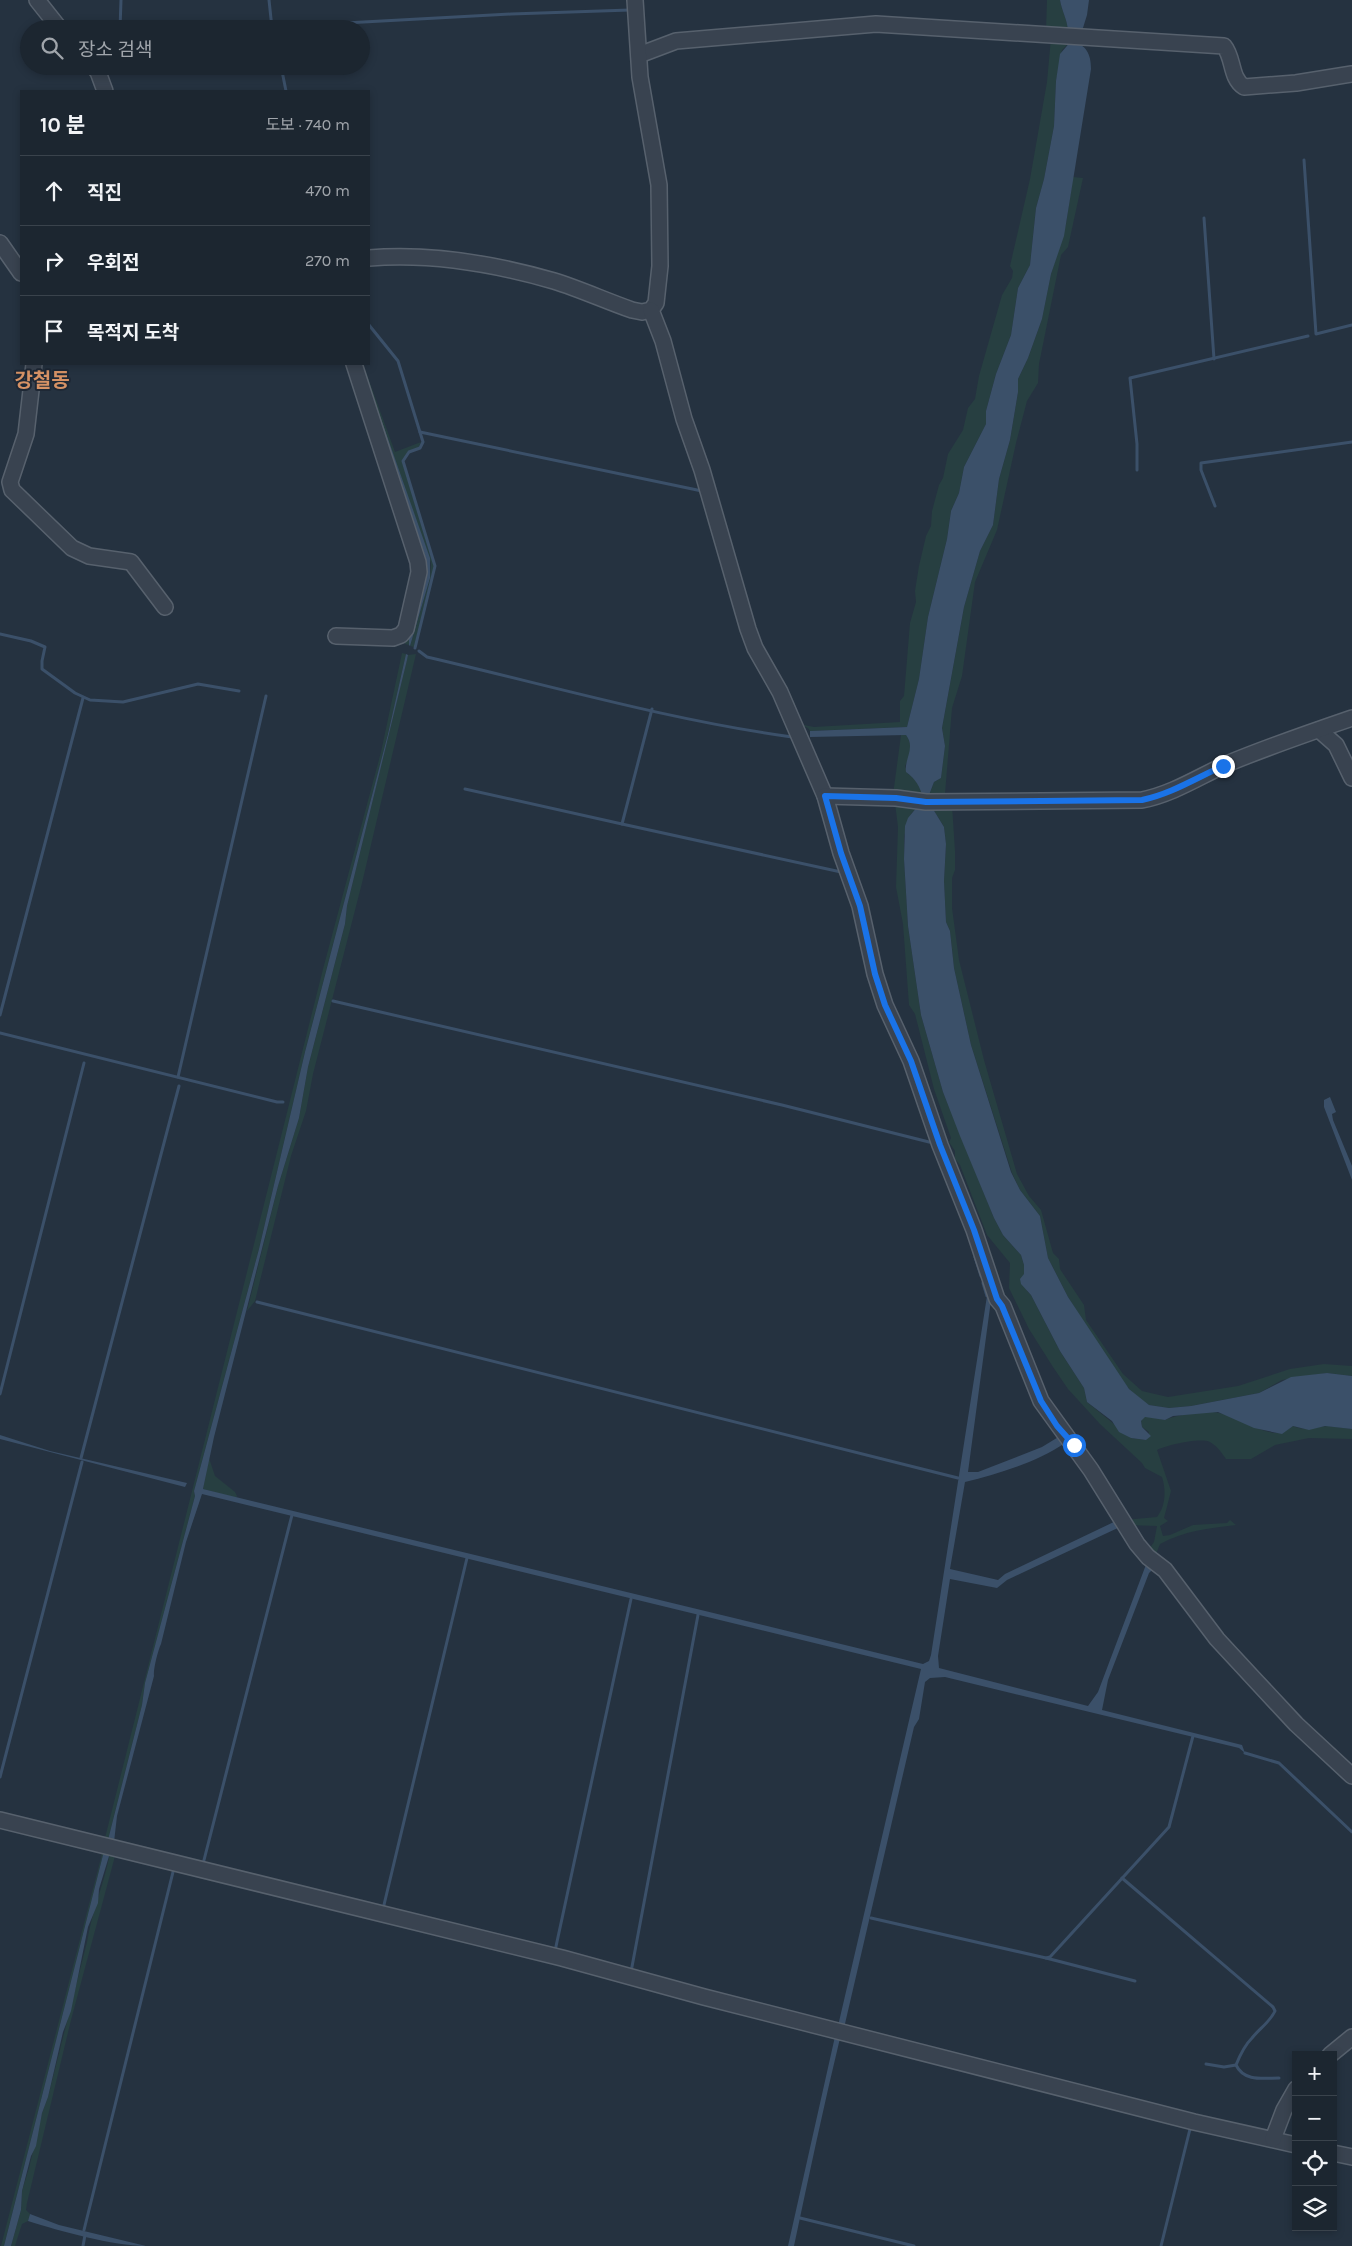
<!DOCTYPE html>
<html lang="ko">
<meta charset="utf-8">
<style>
:root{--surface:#1c2630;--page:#252e38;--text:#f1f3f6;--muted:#a0a5ab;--line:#3a434c}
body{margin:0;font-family:Karla,"Noto Sans KR",sans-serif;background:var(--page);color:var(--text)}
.controls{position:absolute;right:15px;bottom:15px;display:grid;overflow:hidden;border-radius:0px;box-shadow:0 2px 8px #0003}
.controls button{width:45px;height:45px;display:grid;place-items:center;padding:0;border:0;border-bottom:1px solid var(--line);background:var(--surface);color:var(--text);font:25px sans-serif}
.stop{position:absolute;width:15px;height:15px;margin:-11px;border:4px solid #1a73e8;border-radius:50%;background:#fff}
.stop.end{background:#1a73e8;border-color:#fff;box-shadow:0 1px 5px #0008}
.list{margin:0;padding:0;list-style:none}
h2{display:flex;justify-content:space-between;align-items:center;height:65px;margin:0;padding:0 20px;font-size:21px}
h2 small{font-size:16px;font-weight:400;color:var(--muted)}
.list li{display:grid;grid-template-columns:32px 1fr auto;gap:15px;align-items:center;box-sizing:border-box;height:70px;padding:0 20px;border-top:1px solid var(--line)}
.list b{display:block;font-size:19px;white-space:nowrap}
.list em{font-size:16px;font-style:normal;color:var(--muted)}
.icon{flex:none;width:28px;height:28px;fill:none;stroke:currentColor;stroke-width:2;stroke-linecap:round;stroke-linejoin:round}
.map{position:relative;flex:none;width:1352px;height:2246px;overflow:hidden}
.search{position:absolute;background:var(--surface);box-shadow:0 2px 8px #0003;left:20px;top:20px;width:350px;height:55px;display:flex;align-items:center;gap:12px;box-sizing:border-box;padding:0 18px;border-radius:28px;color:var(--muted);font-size:19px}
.panel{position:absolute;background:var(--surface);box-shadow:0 2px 8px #0003;left:20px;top:90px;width:350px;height:275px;border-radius:0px}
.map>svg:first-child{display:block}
</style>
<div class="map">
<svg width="1352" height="2246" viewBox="0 0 1352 2246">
<rect width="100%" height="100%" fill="#253240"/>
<g fill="#273f41">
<path d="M1047,0H1060C1062,12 1067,18 1068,30H1046Z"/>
<path d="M1051,38L1072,40L1062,50L1056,81L1054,126L1044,179L1036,208L1030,265L1018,288L1011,335L996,374L986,411V424L964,467L959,493L951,511L947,539L928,617L919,679L907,727L810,731L808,728L799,724L814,727L900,722V701L904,696L910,623L916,602L915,591L919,566L926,536L931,526L932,511L939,485L943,478L948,454L963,430L968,408L975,399L979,376L1002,295L1012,278L1013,271L1010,266L1030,179L1047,82Z"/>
<path d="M1073,177L1083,178L1068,247L1061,255L1039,364L1038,383L1027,401L1016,443L997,530L975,582L962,676L952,708L945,794L929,795L934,782L941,778L945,746L942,728L964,607L980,551L993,525L999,479L1010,440L1018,392V379L1028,358L1042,319L1051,274L1066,224Z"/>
<path d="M357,364H363L395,452L421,442L419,447L409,452L402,461L434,566L414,647L410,646L430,578L431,563L376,407L426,559L425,569L409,634V645L405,644V635L422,569Z"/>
<path d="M402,653L406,654L404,663L388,734L305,1052L259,1249L194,1491L195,1496L145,1683L142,1705L108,1840L104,1842L323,969L381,752Z"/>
<path d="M416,654L362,883L313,1074L306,1111L291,1156L255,1301L247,1311L278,1186L299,1118L308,1067L345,924L347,906L408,655Z"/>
<path d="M901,735H906C913,744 911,756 905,766L908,774C917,777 921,790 923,798L893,795Z"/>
<path d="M895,803L917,807L911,814L904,836V860L908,926L921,1015L943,1092L994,1218L1003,1235L1021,1255L1024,1265L1027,1291L1031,1295L1060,1351L1084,1388L1087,1402L1131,1438L1146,1440L1149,1432L1142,1427L1141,1421L1145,1416L1165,1420C1176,1415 1208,1410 1219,1413C1236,1416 1256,1431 1275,1433C1280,1433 1288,1428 1293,1426C1306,1432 1316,1426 1328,1426C1336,1427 1344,1428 1352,1429V1439L1309,1438L1275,1445L1251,1459H1226C1222,1453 1217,1446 1210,1442C1201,1437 1166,1445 1157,1450L1171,1491L1164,1518L1168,1521L1160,1526L1163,1536L1170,1535L1193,1525L1227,1523L1230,1520L1236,1525C1209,1528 1184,1531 1160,1544L1154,1559L1147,1552L1154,1542L1157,1526L1128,1525L1124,1520L1157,1517C1166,1506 1166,1489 1162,1477L1145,1468L1142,1463L1100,1424L1068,1389L1053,1367L1029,1329L1009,1288L1010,1263L987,1235L960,1165L955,1159V1151L949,1142L951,1138L934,1089L915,1014L909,1005L903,924L896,887L898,827Z"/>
<path d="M952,805L955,851V870L952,878V908L959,960L984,1060L1017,1174L1029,1196L1041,1210L1053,1253L1059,1259L1060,1269L1084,1305L1086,1320L1123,1374L1142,1391L1168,1397L1238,1386L1290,1369L1324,1364L1352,1366V1376L1327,1373L1282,1380L1259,1393L1191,1406L1169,1408L1149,1405L1141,1400L1129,1389L1113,1369L1068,1297L1048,1258L1040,1216L1020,1190L1012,1173L971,1045L954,968L950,931L946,922L944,881L946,844L944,827L933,809Z"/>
<path d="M209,1458L215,1476L235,1492L237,1496L236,1498L203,1489Z"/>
<path d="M103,1850L106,1851L103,1855L4,2246H1Z"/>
<path d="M110,1853L115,1854L114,1860L71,2020L27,2203L26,2210L30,2214L28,2221L22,2224L15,2246H11L21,2210L22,2191L29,2168L42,2113L48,2097L87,1942C92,1911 104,1884 110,1853Z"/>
</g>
<g fill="#3b5069">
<path d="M1060,0H1089L1087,15L1082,31H1068C1067,18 1062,12 1060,0Z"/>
<path d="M1072,40C1086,46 1091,53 1091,69L1064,236L1051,274L1042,319L1028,358L1018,379V392L1010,440L999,479L993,525L980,551L964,607L942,728L945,746L941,778L934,782L929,795L923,798C920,787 916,779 906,772C904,759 916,748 906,735L810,737V731L907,727L919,679L928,617L947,539L951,511L959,493L964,467L986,424V411L996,374L1011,335L1018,288L1030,265L1036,208L1044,179L1054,126L1056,81L1060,54Z"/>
<path d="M375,402L430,558V578L410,646L409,645V634L425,569L426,559L378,419Z"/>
<path d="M406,654L408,655L407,660L347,906L345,924L308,1067L299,1118L278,1186L214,1437L203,1489L923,1664L929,1661L931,1655L987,1296L991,1300L968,1472H978L1042,1447L1060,1436L1065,1443C1037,1462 999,1474 965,1482L950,1569L998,1580L1005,1574L1118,1520L1122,1526L1007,1580L997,1588L950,1579L938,1656L939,1668L1088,1706L1098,1692L1147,1562L1155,1567L1149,1573L1108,1680L1102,1710L1242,1745L1245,1753L1239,1748L945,1677L930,1678L925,1682L919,1719L914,1727L844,2028L838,2026L921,1669L202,1494L186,1542L161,1644C158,1650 153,1670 154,1676L117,1816L114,1842L108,1840L142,1705L145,1683L195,1496L194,1491L259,1249L305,1052L388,734Z"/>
<path d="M917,807L933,809L944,827L946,844L944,881L946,922L950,931L954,968L971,1045L1011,1172L1020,1190L1040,1216L1048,1258L1068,1297L1129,1389L1149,1405L1169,1408L1191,1406L1259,1393L1291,1377L1327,1373L1352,1376V1429L1325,1426L1309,1430L1293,1426L1282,1434L1254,1428L1218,1412L1173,1416L1165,1420L1145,1417L1141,1421L1142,1427L1151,1436L1146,1440L1131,1438L1119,1432L1112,1421L1087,1402L1084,1388L1060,1351L1031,1295L1021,1284L1020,1279L1024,1274V1265L1021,1255L1003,1235L994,1218L960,1136L943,1092L921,1015L908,926L904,859L905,826L908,818Z"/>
<path d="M1330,1097L1336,1112L1332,1114L1333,1120L1352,1166V1180L1324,1107V1100Z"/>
<path d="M0,1435L50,1451L187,1483L185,1487L0,1439Z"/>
<path d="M106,1851L110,1853L99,1889L98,1903L88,1927L71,2011L63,2032L48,2097L42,2113L36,2146L31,2156L22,2191L21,2210L11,2246H4L103,1855Z"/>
<path d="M836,2032L841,2034C824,2104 809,2175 794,2246H788Z"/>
<path d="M30,2214L59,2225L146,2246C113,2246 60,2231 28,2221Z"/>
</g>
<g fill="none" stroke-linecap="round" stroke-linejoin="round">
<g stroke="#3b5069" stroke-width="3">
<path d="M269,0L272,28"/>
<path d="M272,27L511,14L630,10"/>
<path d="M120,29L121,0"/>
<path d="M281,66L286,91"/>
<path d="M1304,160L1316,334L1352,325"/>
<path d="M1204,218L1214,359"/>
<path d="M369,325L398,361L423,442L420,448L409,452L403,461L435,566L415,648"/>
<path d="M420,432L702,491"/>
<path d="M1137,470V444L1130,378L1308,336"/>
<path d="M1215,506L1201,470V463L1352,442"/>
<path d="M0,634L31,641L45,647L42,661V669L75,693L90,700L123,702L198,684L239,691"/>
<path d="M419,651L427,657C548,685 669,720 792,737"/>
<path d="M465,789L622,824L652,709"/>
<path d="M622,824L841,872"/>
<path d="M333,1001L782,1105L933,1143L934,1145"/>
<path d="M0,1015L83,698"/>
<path d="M0,1033L277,1102H283"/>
<path d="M178,1077L266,696"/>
<path d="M975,1257L981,1276"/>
<path d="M983,1283L987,1296"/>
<path d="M257,1302L958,1478"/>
<path d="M0,1394L84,1063"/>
<path d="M81,1458L179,1086"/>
<path d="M1245,1753L1279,1763L1352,1832"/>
<path d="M0,1777L82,1462"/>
<path d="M203,1864L292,1515"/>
<path d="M1122,1878L1273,2007L1275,2011C1270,2022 1259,2029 1252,2038C1244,2046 1240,2055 1236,2065C1244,2082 1264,2078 1279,2078"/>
<path d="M383,1909L467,1558"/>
<path d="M871,1918L1046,1958L1050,1957L1169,1827L1193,1736"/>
<path d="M555,1951L631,1599"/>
<path d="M1046,1958L1135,1981"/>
<path d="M631,1972L698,1615"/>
<path d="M1206,2064L1224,2067L1236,2065"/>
<path d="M800,2218L914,2246"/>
<path d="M84,2230L174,1868"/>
<path d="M83,2246L85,2235"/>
<path d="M1161,2246L1191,2125"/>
</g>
<g stroke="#57616d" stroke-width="18">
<g id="minor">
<path d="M37,0L60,29"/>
<path d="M639,55L676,41L876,24L1224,46C1234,58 1230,78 1244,87L1296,83L1352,74"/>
<path d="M93,66L98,72L105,91"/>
<path d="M0,243L21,273"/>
<path d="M369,258C430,253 495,264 554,281C580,289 606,301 632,310L642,312L651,310L656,303L660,266L659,185L640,77L635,0"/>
<path d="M651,310L663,341L684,419L702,470L748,629L755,648L780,692L825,796L841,853L860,906L875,974L885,1005L911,1061L940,1145L974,1230L997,1299L1003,1306L1041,1401L1091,1470L1137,1544L1148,1557L1165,1570L1217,1639L1255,1680L1296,1724L1352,1776"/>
<path d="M34,364L26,434L10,482L12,490L72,548L89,556L131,562L165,607"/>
<path d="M336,636L393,638L401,635L406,629L419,572L418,562L354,364"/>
<path d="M1319,730L1336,745L1352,778"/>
<path d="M825,796L896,798L926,802L1142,800C1173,794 1200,776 1229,763C1270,746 1311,732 1352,718"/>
<path d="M0,1820L562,1958L704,1997L1194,2122L1296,2145"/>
<path d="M1330,2055L1352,2037"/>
<path d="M1273,2139L1284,2110L1296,2089"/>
<path d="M1333,2153L1352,2157"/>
</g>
</g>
<use href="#minor" stroke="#394350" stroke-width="15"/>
</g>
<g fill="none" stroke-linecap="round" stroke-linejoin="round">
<path stroke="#1a73e8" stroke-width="6" d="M1074,1445L1057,1426L1041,1401L1002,1306L997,1299L974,1230L940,1145L911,1061L885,1005L875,974L860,906L841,853L825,796L896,798L926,802L1142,800C1171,794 1196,778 1223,766"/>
</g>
<g text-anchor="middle" stroke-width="4" stroke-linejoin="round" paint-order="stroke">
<g font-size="20" font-weight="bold" fill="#d69265" stroke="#1e2835">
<text x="42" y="387">강철동</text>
</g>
</g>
</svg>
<div class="controls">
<button>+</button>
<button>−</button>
<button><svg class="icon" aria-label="locate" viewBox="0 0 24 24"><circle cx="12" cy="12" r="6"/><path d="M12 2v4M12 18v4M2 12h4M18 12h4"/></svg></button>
<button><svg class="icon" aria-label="layers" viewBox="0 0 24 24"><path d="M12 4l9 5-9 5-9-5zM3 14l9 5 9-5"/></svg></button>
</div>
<div class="stop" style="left:1074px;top:1445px"></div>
<div class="stop end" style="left:1223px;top:766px"></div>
<div class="search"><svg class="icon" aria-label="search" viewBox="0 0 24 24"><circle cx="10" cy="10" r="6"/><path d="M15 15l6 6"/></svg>장소 검색</div>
<section class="panel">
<h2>10 분<small>도보 · 740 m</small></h2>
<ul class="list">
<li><svg class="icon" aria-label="ahead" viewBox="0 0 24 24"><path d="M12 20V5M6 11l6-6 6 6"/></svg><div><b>직진</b></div><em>470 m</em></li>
<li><svg class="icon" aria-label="right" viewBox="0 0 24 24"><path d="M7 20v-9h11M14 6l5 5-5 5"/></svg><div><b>우회전</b></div><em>270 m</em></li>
<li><svg class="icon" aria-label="arrive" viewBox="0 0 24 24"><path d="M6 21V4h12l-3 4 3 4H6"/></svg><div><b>목적지 도착</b></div></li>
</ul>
</section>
</div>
